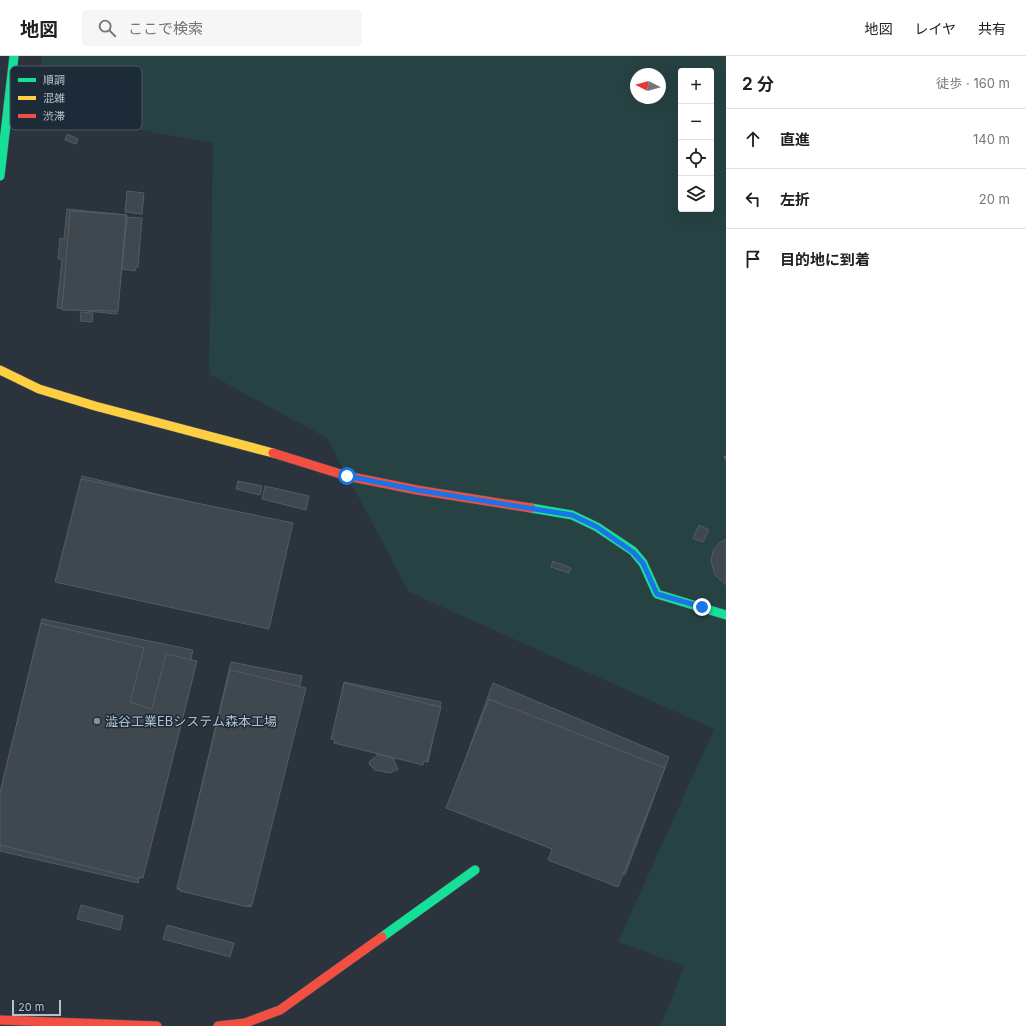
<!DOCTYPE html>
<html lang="ja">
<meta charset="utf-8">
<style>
:root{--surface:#fff;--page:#f6f6f6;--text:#202124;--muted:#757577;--line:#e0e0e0}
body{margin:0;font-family:Inter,"Noto Sans JP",sans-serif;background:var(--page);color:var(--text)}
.controls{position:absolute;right:12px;top:12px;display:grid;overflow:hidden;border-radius:4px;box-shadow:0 4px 16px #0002}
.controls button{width:36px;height:36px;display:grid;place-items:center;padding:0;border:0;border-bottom:1px solid var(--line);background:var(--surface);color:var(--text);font:20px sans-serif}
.compass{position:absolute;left:630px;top:12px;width:36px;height:36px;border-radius:50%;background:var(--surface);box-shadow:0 4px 16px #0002;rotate:276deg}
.scale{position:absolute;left:12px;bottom:10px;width:49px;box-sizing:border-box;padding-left:4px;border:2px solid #b5c1cd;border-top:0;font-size:11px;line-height:14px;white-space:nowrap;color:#b5c1cd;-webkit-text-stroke:3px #1d2b38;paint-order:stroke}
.stop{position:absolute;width:12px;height:12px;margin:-9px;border:3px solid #1a73e8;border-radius:50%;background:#fff}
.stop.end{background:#1a73e8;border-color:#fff;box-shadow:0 1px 4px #0008}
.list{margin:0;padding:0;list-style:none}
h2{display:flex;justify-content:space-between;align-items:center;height:52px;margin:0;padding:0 16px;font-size:17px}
h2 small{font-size:13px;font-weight:400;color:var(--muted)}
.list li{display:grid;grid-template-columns:26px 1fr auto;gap:12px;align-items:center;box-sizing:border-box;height:60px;padding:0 16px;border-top:1px solid var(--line)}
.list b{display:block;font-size:15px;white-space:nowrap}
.list em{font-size:13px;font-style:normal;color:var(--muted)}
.icon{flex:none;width:22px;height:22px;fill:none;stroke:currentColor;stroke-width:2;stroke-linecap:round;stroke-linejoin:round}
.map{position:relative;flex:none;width:726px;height:970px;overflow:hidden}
header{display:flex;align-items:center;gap:24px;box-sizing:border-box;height:56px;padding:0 20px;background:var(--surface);border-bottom:1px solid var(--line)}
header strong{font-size:19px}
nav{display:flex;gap:22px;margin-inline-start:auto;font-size:14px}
.search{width:280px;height:36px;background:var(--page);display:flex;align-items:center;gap:10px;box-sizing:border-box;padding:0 14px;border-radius:4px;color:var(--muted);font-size:15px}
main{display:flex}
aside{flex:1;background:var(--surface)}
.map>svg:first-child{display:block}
</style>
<header>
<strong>地図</strong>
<div class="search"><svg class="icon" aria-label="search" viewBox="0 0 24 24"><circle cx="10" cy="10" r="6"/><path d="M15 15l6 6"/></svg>ここで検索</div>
<nav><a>地図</a><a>レイヤ</a><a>共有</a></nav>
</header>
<main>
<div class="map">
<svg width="726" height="970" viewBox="0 0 726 970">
<rect width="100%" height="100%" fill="#2b343c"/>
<path fill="#274243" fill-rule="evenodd" d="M42,0H726V970H661L684,910L618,886L714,673L409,536L327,382L209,318L213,87L39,56ZM681,15H711V153H681ZM636,18H660V42H636Z"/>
<g fill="#40484f" stroke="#535c63">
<path d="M67,78L78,83L76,88L65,84Z"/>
<path d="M127,135L144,137L142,158L125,156Z"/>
<path d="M67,153L127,159L117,258L57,252L62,203H58L60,182L64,183Z"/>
<path d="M70,155L126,159L118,255L62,254Z"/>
<path d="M127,161L142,162L138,211H136L135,215L122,213Z"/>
<path d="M81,256L93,257L92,266L80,265Z"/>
<path d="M82,420L289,470L266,566L59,517Z"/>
<path d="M81,423L293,467L269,573L55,526Z"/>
<path d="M238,425L262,430L260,439L236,433Z"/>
<path d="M265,430L309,440L306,454L262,443Z"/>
<path d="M699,469L709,474L703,486L693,482Z"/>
<path d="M726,483V529L715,519L711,505L713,495L719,487Z"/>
<path d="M553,505L571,512L569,517L551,511Z"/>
<path d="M42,563L193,594L138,827L0,795V737Z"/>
<path d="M41,567L144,592L130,646L152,653L166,598L197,605L143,822L139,821V823L0,789V737Z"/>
<path d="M231,606L302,620L251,851L177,833Z"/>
<path d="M230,614L306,632L252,849H248V851L180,835V833L177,832Z"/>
<path d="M344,626L441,646L428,706L332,683Z"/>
<path d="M344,627L441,651L427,706L424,705L423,709L334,687L335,684L331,683Z"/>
<path d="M493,627L669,701L625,819L450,745Z"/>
<path d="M489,643L665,712L618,831L548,804L552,793L446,752Z"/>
<path d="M377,698L393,702L398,713L390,717L375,714L370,709L369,706L377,700Z"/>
<path d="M81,849L123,860L120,874L77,863Z"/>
<path d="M167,869L234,887L230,901L163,883Z"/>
</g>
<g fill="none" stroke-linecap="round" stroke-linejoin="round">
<g stroke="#495056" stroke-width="10">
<g id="fast">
<path d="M0,120L14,0"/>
<path d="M531,452L572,459L597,471L633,495L643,507L657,538L726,559"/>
<path d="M382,881L475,814"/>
</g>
</g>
<g stroke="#495056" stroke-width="10">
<path id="slow" d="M0,314L39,333L95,350L273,397"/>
</g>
<g stroke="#495056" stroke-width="10">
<g id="jam">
<path d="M273,397L347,420L417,434L531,452"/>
<path d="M0,964L157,970"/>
<path d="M218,970L245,967L280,954L382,881"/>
</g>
</g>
<path stroke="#5f666c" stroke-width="2.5" stroke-dasharray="3 3" stroke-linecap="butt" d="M726,400L724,404H726"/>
<use href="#fast" stroke="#16e098" stroke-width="9"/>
<use href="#slow" stroke="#ffcf43" stroke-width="9"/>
<use href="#jam" stroke="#f24e42" stroke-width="9"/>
</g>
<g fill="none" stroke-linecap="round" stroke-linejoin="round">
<path stroke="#1a73e8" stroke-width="5" d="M347,420L417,434L572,459L597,471L633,496L643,507L657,538L702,551"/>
</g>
<circle fill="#85909a" stroke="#1d2b38" stroke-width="1.5" cx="97" cy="665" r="4"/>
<g text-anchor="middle" stroke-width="3" stroke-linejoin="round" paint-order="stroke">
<g font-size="13" fill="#b5c1cd" stroke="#1d2b38" text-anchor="start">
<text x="105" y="670">澁谷工業EBシステム森本工場</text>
</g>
</g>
<rect x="10" y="10" width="132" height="64" rx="6" fill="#1d2b38" stroke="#4b5865" stroke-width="1"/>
<rect x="18" y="22" width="18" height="4" fill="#16e098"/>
<rect x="18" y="40" width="18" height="4" fill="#ffcf43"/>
<rect x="18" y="58" width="18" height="4" fill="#f24e42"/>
<g font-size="11" fill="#b5c1cd">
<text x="43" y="28">順調</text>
<text x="43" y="46">混雑</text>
<text x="43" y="64">渋滞</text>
</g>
</svg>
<div class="controls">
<button>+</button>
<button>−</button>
<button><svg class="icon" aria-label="locate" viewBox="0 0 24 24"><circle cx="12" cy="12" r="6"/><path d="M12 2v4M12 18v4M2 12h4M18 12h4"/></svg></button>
<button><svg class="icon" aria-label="layers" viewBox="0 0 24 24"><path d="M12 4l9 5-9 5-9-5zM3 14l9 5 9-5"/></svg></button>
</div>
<svg class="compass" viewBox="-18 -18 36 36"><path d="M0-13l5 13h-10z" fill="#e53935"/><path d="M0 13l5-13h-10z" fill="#757577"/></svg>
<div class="scale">20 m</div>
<div class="stop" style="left:347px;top:420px"></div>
<div class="stop end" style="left:702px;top:551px"></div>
</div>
<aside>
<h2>2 分<small>徒歩 · 160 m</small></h2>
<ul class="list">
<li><svg class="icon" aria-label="ahead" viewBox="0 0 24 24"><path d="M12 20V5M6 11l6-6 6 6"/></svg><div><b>直進</b></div><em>140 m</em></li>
<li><svg class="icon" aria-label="left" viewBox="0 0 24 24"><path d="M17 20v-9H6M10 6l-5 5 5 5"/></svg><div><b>左折</b></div><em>20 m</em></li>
<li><svg class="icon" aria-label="arrive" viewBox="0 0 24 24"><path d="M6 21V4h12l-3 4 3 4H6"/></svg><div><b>目的地に到着</b></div></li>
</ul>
</aside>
</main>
